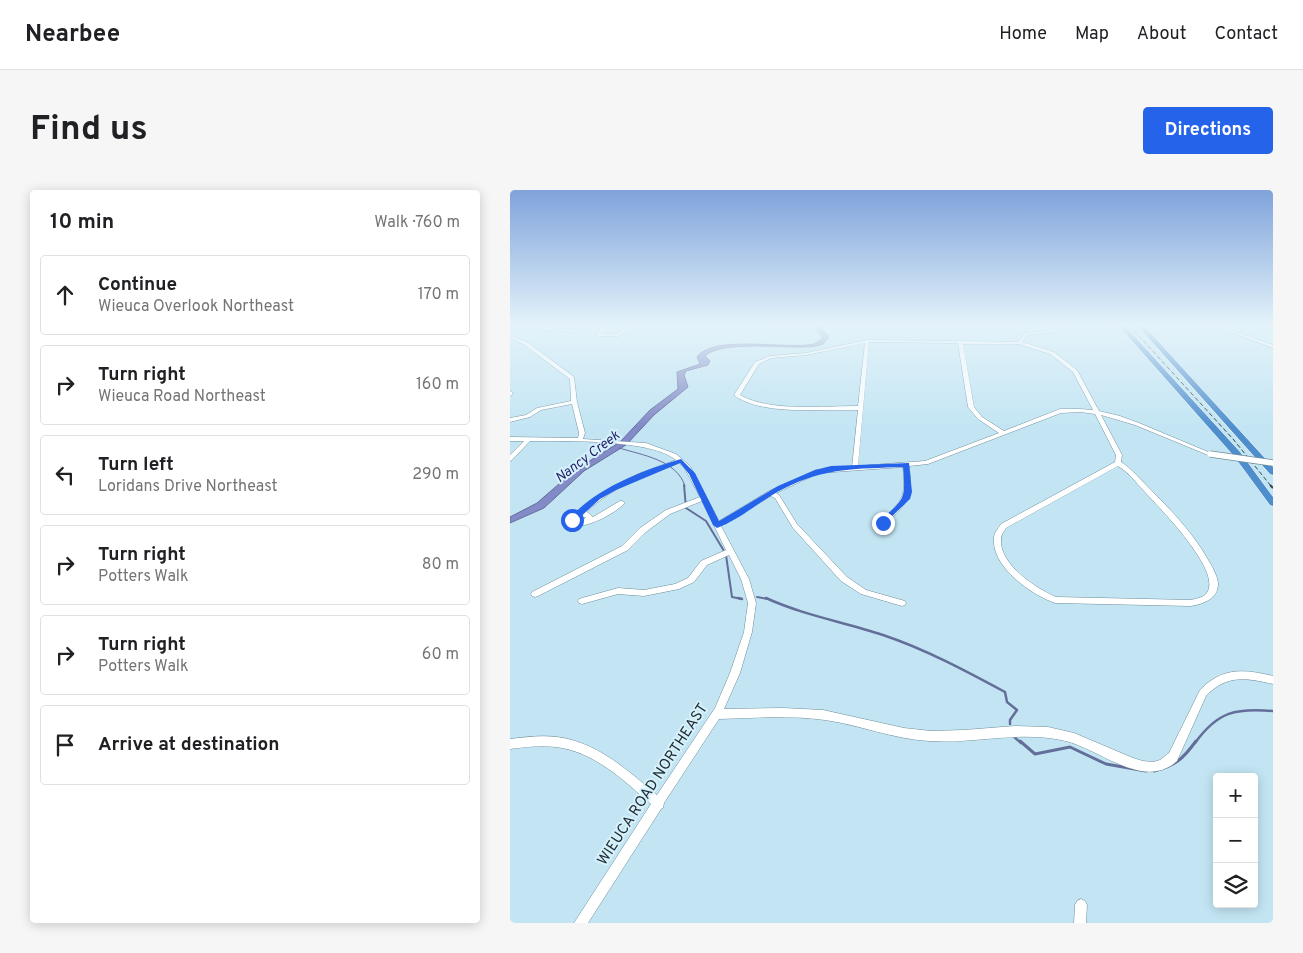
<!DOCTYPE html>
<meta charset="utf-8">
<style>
:root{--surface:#fff;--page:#f6f6f6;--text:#202124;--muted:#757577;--line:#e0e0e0;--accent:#2563eb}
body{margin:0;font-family:Overpass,sans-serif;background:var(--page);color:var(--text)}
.controls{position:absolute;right:15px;bottom:15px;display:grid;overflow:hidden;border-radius:5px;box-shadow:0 2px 12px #0003}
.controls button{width:45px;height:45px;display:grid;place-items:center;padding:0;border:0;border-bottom:1px solid var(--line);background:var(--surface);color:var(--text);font:25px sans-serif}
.stop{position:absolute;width:15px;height:15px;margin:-11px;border:4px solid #2563eb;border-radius:50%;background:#fff}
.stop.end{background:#2563eb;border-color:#fff;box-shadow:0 1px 5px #0008}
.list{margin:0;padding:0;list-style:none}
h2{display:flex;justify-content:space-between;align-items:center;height:65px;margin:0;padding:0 20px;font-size:21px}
h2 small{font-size:16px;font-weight:400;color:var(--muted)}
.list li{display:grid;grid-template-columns:32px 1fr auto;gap:15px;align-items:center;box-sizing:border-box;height:80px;margin:0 10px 10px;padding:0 10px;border:1px solid var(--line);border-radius:5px}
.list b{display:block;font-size:19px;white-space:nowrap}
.list p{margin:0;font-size:16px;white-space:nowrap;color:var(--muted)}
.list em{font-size:16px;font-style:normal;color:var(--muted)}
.icon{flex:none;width:28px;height:28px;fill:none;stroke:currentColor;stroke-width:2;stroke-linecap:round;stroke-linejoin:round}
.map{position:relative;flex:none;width:763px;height:733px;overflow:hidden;border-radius:5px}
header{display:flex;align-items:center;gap:30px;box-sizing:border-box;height:70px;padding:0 25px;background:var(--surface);border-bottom:1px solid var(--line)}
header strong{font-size:24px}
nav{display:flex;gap:28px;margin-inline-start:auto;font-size:18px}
.intro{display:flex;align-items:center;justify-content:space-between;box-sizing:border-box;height:120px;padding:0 30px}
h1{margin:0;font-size:35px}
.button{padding:12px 22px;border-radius:5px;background:var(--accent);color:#fff;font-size:18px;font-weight:700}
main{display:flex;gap:30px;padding:0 30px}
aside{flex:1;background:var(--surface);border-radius:5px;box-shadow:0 2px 12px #0003}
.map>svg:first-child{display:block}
</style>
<header>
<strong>Nearbee</strong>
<nav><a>Home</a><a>Map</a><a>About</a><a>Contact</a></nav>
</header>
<div class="intro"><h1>Find us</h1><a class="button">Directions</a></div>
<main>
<aside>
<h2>10 min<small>Walk · 760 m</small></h2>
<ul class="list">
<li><svg class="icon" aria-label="ahead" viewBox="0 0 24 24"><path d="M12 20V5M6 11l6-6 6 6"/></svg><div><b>Continue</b><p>Wieuca Overlook Northeast</p></div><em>170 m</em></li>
<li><svg class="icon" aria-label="right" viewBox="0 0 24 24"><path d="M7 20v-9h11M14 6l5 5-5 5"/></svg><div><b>Turn right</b><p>Wieuca Road Northeast</p></div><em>160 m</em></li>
<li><svg class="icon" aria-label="left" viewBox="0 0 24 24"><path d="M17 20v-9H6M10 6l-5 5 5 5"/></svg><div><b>Turn left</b><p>Loridans Drive Northeast</p></div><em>290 m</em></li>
<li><svg class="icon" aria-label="right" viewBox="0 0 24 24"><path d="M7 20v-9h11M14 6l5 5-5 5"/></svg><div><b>Turn right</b><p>Potters Walk</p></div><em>80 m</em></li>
<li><svg class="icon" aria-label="right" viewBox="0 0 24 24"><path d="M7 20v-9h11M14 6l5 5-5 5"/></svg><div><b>Turn right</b><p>Potters Walk</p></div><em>60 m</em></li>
<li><svg class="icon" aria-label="arrive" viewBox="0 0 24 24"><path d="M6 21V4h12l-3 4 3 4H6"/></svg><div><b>Arrive at destination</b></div></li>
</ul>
</aside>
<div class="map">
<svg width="763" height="733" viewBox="0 0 763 733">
<rect width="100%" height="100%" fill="#c3e5f3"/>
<path fill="#828ac7" stroke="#646e9a" d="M306,135H313L312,139L319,147L313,154L306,156C282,160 212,149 195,166L200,171L198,175L176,181L174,185L178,197L144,225L116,255L74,281L34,318L0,333V327L27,313L65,280L110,252L140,220L168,199L167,182L190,174L187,167C203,144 278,160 304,154L313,148L305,138Z"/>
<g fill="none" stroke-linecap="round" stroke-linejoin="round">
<path stroke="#646e9a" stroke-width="1" d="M109,258C132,265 167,270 175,296"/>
<g stroke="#646e9a" stroke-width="2">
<path d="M174,295L176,318L196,331L214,361"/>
<path d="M216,365L222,407L232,409"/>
<path d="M247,407L258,409"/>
</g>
<g stroke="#646e9a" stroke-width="2.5">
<path d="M228,408L232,409"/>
<path d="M256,408C293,425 334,432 373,445C415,459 456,481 495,502L497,512L507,520L500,530V534"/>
<path d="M503,546L511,553"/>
<path d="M685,553C708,521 726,518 763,521"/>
</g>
<g stroke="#646e9a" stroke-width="3">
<path d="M510,551L525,564L560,557L596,574L636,581"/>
<path d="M644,581C665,576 673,569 686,551"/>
</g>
<g stroke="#6e8d9a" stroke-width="1">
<g id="minor">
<path d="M0,135L64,140L66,141L64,142L0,137Z"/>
<path d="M73,135H77L71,139L58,137L60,136L70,137Z"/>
<path d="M94,135H98L91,144H107L118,135H122L109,146H87L86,145Z"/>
<path d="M141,135H263L261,136H143Z"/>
<path d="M550,135H555L543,142L517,145L512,152L544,162L567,180L589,221L610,226L629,233L703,264L700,266L698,265L625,235L591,225L612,265L611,272C622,279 630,289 639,298C662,321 684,344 700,373C703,379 708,387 708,394C708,409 693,414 681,416L545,413C522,405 481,377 484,348C484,343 488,339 491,334L605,272L606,265L585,224L570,222L551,223L418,274L399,276C403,310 398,311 375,335H373L370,333L371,331C393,309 396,309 393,277L309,283L266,303L269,305L287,334L337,387L356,400L395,411L396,413L395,415L392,416L351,404L331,391L283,338L265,308L261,306L211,336L239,389L246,413L242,442L230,483L214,519L273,518L313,520L394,538L421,541L454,540L505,536L538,537L564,543L623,568L633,571L643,572L650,570L659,563L690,500C712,477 734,479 763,486V494C736,488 717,484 696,506L667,571C633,602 587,556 551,550C507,541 463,554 419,551C383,549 350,535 315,530C280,525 244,528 209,529L154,613L153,618L151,619L78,733H64L141,614C113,590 85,562 46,557C31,555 15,557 0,559V549C16,547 31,545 47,547C87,552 117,580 147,605L205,518L220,483L234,442L238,413L231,389L219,365L197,375L184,392L169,399L134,406L108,404L72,414L69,413L68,411L69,409L72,408L108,398L134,400L165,394L178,388L191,371L216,360L192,311L160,324L136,342L118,360L28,406L25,407L22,406L21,404L22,402L112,356L130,338L156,320L190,307L174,277L169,273C137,285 102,296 77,322L83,327L110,311H112L115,313C103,325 77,338 61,336L59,334L63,325L68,324L78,313L102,297L128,284L166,270C142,249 53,251 20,251L2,270L0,271V265L14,251H0V247L68,248L69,243L62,214L31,220L20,227L0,232V228L16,225L27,218L61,211L60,189L13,154L0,148V146L17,152L64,187L67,212L75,243L73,249L136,253L166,264L180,276L209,331L259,301L306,280L342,277L348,220C315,219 250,226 224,205L245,172L260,166L296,163L357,150L448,151L450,150L452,151L508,152L515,143L541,140ZM359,152L448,153L458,217L468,229L489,243L415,271L348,276ZM355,153L348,216C313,216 260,222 230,205L249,174L261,168L296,165ZM453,154H509L540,164L563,182L583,220L570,219H550L494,241L472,227L464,217ZM608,276C618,282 625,291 633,300C649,317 705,374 699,398C697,407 689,408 681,410L546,407C525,398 489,374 491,349C491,345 494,341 496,338ZM75,327H76L73,331H67L68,329Z"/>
<path d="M702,135H708L763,155V158L705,136L682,143L680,142Z"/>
<path d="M0,201L2,202L3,204L0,206Z"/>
<path d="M571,709L575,711L577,715L576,733H564L565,715L567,711Z"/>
</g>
</g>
<g stroke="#fff" stroke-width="1">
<g id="highway">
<path d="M608,135H614L730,262L763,307V316L760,315L724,266Z"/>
<path d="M627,135H633L763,277V285L760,284Z"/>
</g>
</g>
<use href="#minor" fill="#fff" fill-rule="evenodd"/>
<use href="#highway" fill="#4f8ecd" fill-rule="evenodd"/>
<path stroke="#36464d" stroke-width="1" stroke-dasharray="4.5 2.5" stroke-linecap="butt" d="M619,135L723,249L761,296"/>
<path stroke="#36464d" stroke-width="2" stroke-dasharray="8 4" stroke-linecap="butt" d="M760,295L763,298"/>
<g stroke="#6e8d9a" stroke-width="7" stroke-linecap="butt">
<path id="minor-bridge" d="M700,264L763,273"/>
</g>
<use href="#minor-bridge" stroke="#fff" stroke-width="5.5"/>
</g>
<linearGradient id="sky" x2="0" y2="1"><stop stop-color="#7fa3db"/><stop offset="0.57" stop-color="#e4f3fa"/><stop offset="1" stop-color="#e4f3fa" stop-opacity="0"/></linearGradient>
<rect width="763" height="237" fill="url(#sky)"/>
<path fill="#2563eb" d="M171,269L185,283L209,331L268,296L305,280L321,276L399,273L402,302L400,309L373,335H370V331C394,308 396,311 393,277C347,279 316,277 273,299C251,310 231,329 207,338L203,335L179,284L170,273L106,300L90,309L65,332L58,330C84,299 133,280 171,269Z"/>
<g text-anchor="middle" stroke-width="4" stroke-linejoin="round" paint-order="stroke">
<g font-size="14" font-style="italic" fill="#201e66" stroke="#d6f1fc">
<text transform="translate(77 266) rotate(-37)" y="5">Nancy Creek</text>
</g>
<g font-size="15" fill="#1f2c31" stroke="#d6f1fc">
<text transform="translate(142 594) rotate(-57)" y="5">WIEUCA ROAD NORTHEAST</text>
</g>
</g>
</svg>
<div class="controls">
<button>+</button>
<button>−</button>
<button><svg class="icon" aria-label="layers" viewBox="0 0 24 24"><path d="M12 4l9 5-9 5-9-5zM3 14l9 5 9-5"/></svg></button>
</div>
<div class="stop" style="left:62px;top:330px"></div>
<div class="stop end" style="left:373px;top:333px"></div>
</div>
</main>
